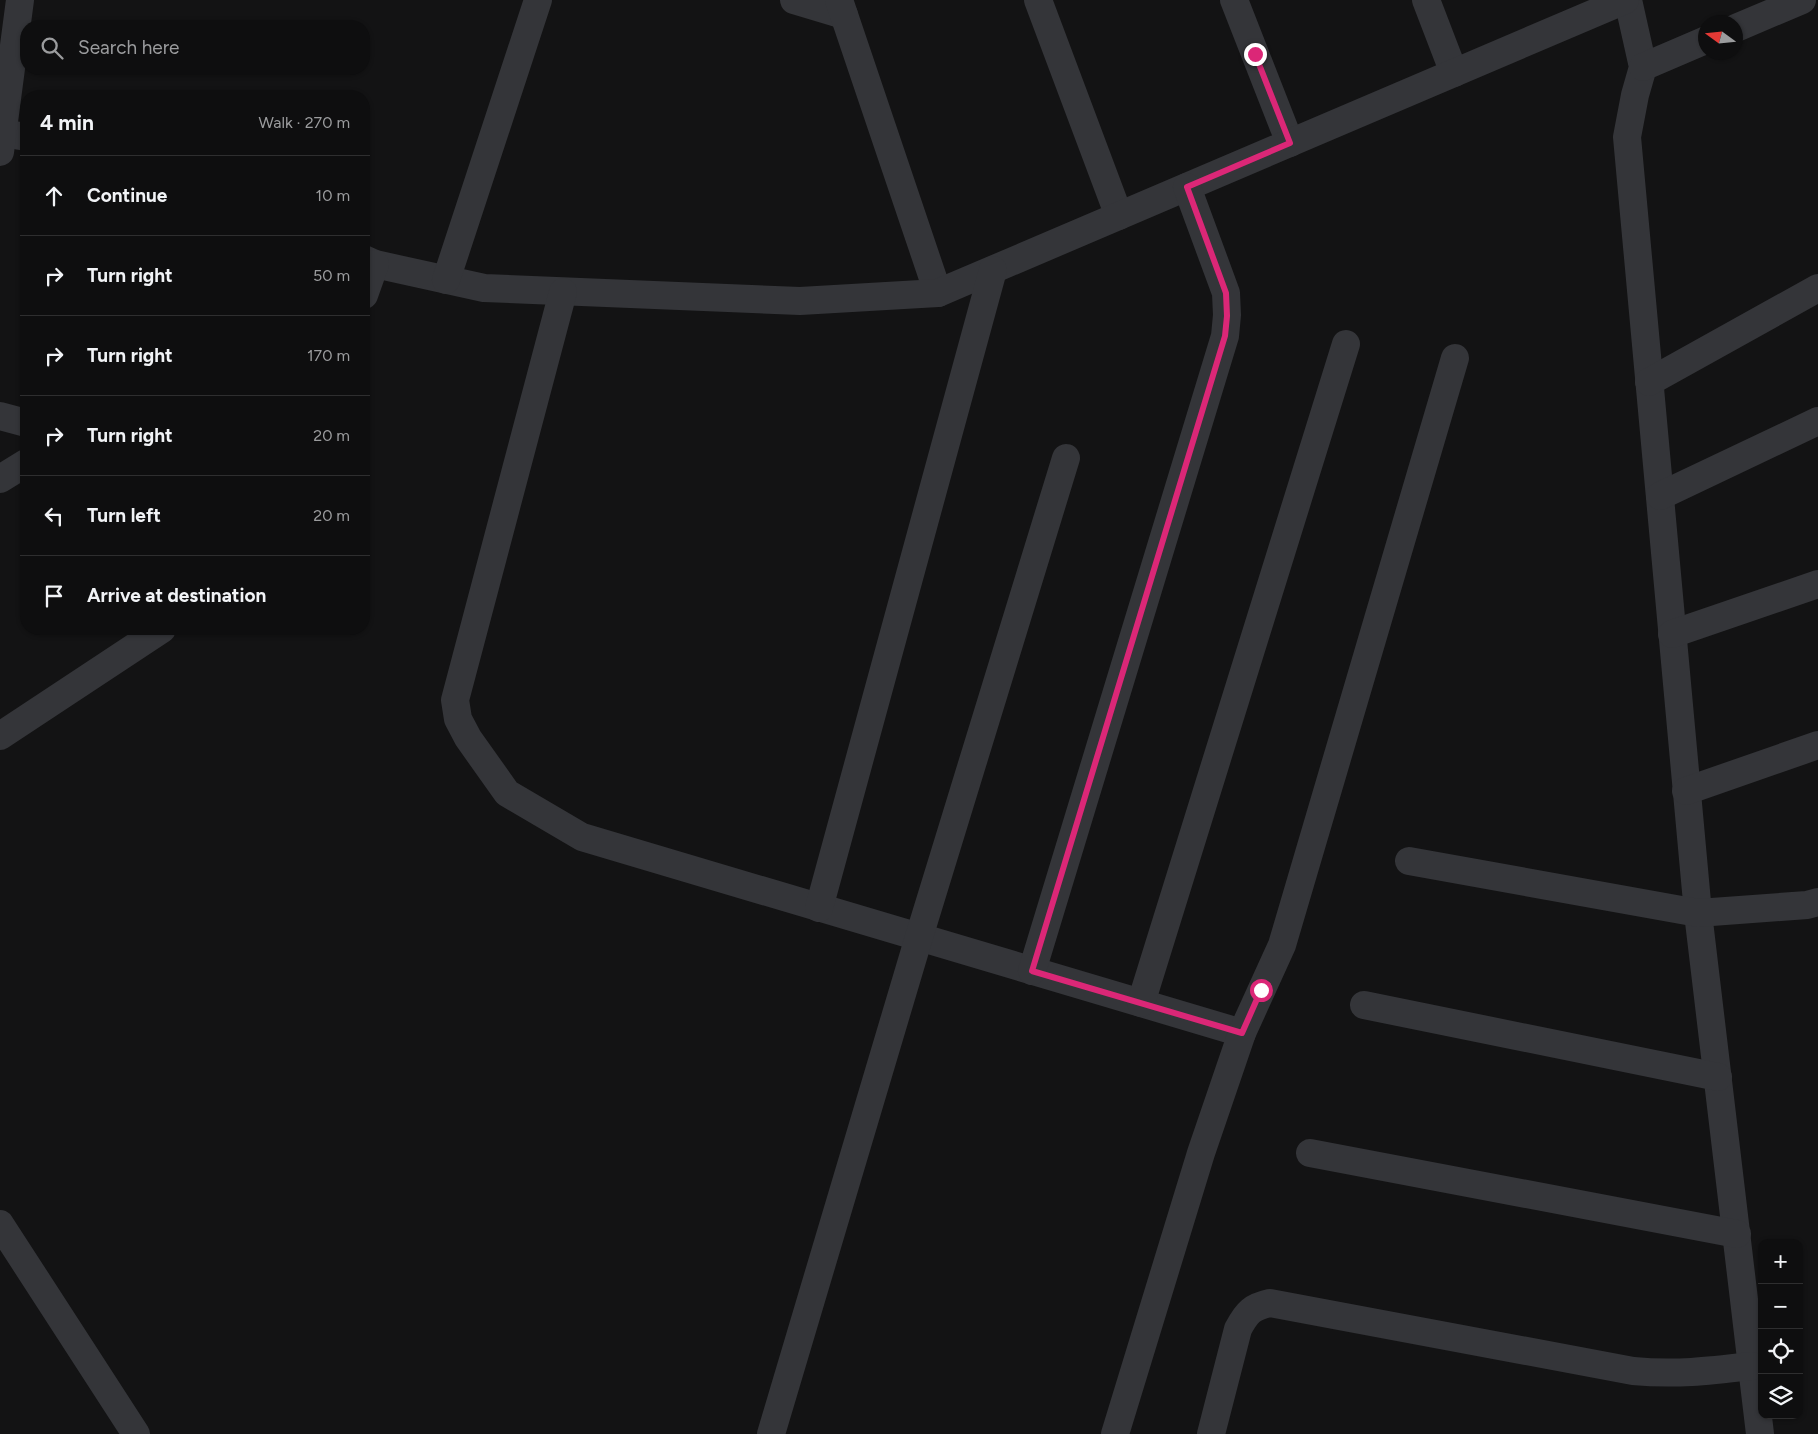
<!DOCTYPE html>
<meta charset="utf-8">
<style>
:root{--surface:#0e0e0f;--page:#171718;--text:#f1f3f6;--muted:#9b9c9e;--line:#2e2e2f}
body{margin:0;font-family:Figtree,sans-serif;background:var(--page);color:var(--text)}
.controls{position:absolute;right:15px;bottom:15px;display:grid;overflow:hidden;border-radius:10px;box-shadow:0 1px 4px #0004}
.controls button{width:45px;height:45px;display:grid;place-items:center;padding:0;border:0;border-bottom:1px solid var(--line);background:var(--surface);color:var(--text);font:25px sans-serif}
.compass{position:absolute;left:1698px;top:15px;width:45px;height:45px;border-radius:50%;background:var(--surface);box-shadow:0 1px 4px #0004;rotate:285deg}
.stop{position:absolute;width:15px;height:15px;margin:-11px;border:4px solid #db2777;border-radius:50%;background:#fff}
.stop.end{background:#db2777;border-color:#fff;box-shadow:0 1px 5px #0008}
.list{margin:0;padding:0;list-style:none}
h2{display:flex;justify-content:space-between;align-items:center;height:65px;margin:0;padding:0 20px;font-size:21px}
h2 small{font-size:16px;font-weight:400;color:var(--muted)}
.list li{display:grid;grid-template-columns:32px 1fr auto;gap:15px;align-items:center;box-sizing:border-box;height:80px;padding:0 20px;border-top:1px solid var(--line)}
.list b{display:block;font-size:19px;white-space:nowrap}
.list em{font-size:16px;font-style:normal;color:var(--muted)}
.icon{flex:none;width:28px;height:28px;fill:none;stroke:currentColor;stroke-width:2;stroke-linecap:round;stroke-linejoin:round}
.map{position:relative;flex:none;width:1818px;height:1434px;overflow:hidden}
.search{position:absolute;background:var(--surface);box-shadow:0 1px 4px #0004;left:20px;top:20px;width:350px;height:55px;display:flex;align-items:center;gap:12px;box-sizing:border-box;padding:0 18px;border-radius:20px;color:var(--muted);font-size:19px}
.panel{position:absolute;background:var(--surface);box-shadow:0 1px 4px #0004;left:20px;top:90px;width:350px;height:545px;border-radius:20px}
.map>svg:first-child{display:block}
</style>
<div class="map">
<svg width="1818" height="1434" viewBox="0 0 1818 1434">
<rect width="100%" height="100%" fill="#131314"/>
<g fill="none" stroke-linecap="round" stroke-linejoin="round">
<g stroke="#343539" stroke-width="28">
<path d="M794,0L844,15"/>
<path d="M839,0L938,293"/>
<path d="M1038,0L1119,216"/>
<path d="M1234,0L1290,143"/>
<path d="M1426,0L1454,73"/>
<path d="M1628,0L1643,67L1635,95L1627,137L1698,913L1760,1434"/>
<path d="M1736,28L1802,0"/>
<path d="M1643,67L1706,40"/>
<path d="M3,133L26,137"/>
<path d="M0,152L20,0"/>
<path d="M364,259L375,264L484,288L800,301L938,293L1625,0"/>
<path d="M446,280L538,0"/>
<path d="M563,292L455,700L458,719L468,738L507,793L582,837L1242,1033"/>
<path d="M364,295L375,264"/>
<path d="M1649,382L1818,288"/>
<path d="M0,416L26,423"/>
<path d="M0,479L26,463"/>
<path d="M1660,496L1818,421"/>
<path d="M1672,634L1818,584"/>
<path d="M0,736L162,629"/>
<path d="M1686,791L1818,745"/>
<path d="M1409,861L1698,913L1807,905L1818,902"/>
<path d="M819,908L993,270"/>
<path d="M1032,971L1225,336L1227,315L1226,293L1187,187"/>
<path d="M1141,1003L1346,344"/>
<path d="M1364,1005L1718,1077"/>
<path d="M1310,1153L1737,1234"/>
<path d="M0,1224L136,1434"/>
<path d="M771,1434L919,937L1066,458"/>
<path d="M1115,1434L1201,1153L1242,1033L1282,945L1455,358"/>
<path d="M1211,1434L1238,1329C1247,1312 1252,1307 1270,1303L1633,1371C1676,1375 1709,1371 1752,1366"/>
</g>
</g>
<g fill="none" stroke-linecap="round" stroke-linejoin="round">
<path stroke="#db2777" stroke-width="6" d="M1255,54L1290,143L1187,187L1226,293L1227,316L1225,336L1032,971L1242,1033L1261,990"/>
</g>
</svg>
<div class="controls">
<button>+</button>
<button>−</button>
<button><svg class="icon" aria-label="locate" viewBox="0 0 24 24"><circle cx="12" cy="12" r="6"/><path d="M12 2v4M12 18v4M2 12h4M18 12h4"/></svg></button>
<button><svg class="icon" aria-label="layers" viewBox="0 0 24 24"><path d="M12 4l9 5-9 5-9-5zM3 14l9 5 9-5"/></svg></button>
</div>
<svg class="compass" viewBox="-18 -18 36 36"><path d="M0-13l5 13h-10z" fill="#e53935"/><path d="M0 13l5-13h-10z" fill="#9b9c9e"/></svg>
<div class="stop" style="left:1261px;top:990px"></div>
<div class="stop end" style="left:1255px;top:54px"></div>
<div class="search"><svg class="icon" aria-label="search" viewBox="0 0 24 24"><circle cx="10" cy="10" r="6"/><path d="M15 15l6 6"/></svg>Search here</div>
<section class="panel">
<h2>4 min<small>Walk · 270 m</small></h2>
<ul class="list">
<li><svg class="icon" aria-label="ahead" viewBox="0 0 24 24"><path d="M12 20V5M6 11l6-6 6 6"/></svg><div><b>Continue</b></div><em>10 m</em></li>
<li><svg class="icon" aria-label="right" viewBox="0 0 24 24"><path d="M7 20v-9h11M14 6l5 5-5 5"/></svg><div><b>Turn right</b></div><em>50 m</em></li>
<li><svg class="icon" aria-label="right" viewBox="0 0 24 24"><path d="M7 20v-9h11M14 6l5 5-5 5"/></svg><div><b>Turn right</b></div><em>170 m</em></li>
<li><svg class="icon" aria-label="right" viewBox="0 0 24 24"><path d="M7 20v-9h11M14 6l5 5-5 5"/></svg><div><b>Turn right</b></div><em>20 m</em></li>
<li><svg class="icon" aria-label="left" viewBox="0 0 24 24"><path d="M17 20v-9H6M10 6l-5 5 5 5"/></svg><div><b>Turn left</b></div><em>20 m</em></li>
<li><svg class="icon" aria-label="arrive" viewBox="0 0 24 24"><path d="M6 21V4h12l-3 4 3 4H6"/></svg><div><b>Arrive at destination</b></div></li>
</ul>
</section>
</div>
